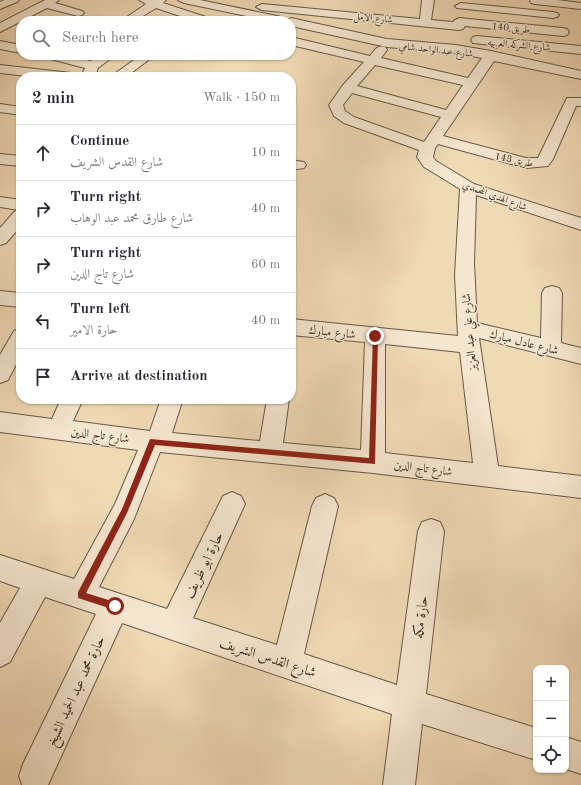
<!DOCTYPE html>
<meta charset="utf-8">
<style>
:root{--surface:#fff;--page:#f7f7f7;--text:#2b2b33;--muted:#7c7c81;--line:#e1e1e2}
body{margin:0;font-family:"Old Standard TT",Amiri,serif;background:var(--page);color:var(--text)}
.controls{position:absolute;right:12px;bottom:12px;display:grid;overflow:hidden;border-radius:8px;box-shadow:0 1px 3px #0004}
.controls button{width:36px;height:36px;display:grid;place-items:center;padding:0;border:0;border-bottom:1px solid var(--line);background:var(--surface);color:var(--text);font:20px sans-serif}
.stop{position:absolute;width:12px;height:12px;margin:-9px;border:3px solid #8f2418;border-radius:50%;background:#fff}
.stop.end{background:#8f2418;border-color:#fff;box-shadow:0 1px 4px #0008}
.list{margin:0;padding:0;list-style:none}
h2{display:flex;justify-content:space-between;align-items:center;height:52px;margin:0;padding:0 16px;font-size:17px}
h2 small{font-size:13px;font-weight:400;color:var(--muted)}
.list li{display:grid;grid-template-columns:26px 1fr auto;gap:12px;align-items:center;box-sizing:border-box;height:56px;padding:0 16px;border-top:1px solid var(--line)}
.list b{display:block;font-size:15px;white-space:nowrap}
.list p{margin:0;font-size:13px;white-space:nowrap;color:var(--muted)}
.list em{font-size:13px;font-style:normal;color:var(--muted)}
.icon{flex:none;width:22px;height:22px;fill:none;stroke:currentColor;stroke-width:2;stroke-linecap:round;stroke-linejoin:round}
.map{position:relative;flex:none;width:581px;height:785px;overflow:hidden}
.search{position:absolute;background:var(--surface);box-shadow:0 1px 3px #0004;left:16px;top:16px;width:280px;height:44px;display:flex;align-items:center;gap:10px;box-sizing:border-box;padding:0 14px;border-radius:16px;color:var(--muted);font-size:15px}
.panel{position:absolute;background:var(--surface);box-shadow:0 1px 3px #0004;left:16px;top:72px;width:280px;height:332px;border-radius:16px}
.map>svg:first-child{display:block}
</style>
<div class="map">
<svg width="581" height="785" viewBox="0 0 581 785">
<rect width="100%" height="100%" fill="#f0d9b5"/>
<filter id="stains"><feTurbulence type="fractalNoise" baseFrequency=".005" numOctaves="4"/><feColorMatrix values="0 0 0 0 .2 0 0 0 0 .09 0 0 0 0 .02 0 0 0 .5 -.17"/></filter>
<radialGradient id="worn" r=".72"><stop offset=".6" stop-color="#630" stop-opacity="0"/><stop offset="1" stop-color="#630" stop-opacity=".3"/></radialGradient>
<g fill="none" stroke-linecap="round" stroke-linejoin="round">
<g stroke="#685948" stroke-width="2">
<g id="minor">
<path d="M4,0H19L17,2L0,9V2Z"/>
<path d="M45,0H59L55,3L82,11L84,13L82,15L78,16L47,8L0,32V23Z"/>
<path d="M139,0H166L163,3L212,19L214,21H195L156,8L135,21H121L146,4Z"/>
<path d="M178,0H200L277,16L281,17L283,19L281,21H270L184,3Z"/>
<path d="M422,0H434L431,20L453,22L455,20L459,18L563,28L567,29L569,32L567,35L563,36L465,26L463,29L459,30L262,10L256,7L262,4L420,19Z"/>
<path d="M530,0H557L581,3V9L535,4L531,3Z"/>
<path d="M461,3L553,12L557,13L559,15L557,17L553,18L457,8L455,6Z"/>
<path d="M291,18L387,39L456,45L491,51L581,71V79L494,61L443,136L526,158H538L567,98H581V106H576L553,159L548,166L526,168L438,144L435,148L433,157L436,161L474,184L581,218V230L476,195L474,263L477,323L541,338L542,293L545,288L552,286L559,288L562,293L561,343L581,348V364L479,338L498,466L581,476V498L373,473L160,452L134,519L99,587L167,609L223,496L232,492L241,496L245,504L193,618L277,645L312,506L316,498L325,494L334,498L338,506L304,654L397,685L418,531L422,522L431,519L440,522L444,531L426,694L536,728V760L422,724L415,785H383L392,714L122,623L48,785H22L19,776L23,764L96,614L45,597L10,662L0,667V623L20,588L0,581V555L74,579L115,504L138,450L0,432V412L52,419L61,399H83L73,421L150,431L161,399H183L172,433L260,441L267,399H289L283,443L361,450L365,342L291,335V319L458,336L455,275L460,189L424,167L417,157L419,150L344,123L334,116L329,105L343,85L364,62L291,45V37L370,56C375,50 377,45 385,47L387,50L381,58L468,78L482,58L456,53L387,47L291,26V21H286ZM375,65L463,85L446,110L357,86ZM352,93L441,117L424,142L354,117L345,111L343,105ZM385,344L460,352L473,463L385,453Z"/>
<path d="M477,36L581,46V54L473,43L471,40L473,37Z"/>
<path d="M0,41L21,45V53L0,49Z"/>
<path d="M45,55H66L91,61L101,55H115L98,68L95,77H81L85,68L47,58Z"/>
<path d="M141,55H155L126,77H110Z"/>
<path d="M0,65L71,73L76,74L78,77H36L0,73Z"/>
<path d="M0,104L21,107V115L0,112Z"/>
<path d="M0,154L21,156V166L0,164Z"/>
<path d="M291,160L304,162L306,165L304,168L291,170Z"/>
<path d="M0,197L21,200V226L6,243L0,245V228L15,211L19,210L0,207Z"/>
<path d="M0,291L21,293V307L0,305Z"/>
<path d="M21,328V355L8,380L0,383V355L14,331Z"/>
<path d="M566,737L581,742V774L566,769Z"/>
</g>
</g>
<use href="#minor" fill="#f5e6cf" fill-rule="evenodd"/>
</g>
<path fill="#8f2418" d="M373,334H377L378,336L375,464L155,445L127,513L86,593L118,603L119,606L118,609L115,610L78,598V592L122,509L150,439L369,458Z"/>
<g text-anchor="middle" stroke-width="3" stroke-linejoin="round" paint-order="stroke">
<g font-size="10" fill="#3b2e23" stroke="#f5e6cf">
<text transform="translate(373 17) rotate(5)" y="4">شارع الامل</text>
<text transform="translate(511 27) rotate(6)" y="4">طريق 140</text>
<text transform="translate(519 44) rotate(5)" y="4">شارع الشركه العربيه</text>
<text transform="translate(436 49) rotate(6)" y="4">شارع عبد الواحد شامي</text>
<text transform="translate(514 159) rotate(12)" y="4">طريق 143</text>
<text transform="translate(495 195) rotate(20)" y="4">شارع الهدي المحمدي</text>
</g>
<g font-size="12" fill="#3b2e23" stroke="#f5e6cf">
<text transform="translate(332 332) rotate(6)" y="4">شارع مبارك</text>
<text transform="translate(469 332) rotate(-95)" y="4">شارع علي عبد العزيز</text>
<text transform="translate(524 342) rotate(14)" y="4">شارع عادل مبارك</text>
<text transform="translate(100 435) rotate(7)" y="4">شارع تاج الدين</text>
<text transform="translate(423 468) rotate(7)" y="4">شارع تاج الدين</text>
</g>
<g font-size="14" fill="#3b2e23" stroke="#f5e6cf">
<text transform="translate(203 565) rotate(-64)" y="5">حارة ابو ظريف</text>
<text transform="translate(420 617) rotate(-83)" y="5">حارة مكه</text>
<text transform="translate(268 657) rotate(18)" y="5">شارع القدس الشريف</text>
<text transform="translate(75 691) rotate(-65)" y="5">حارة محمد عبد الحميد الشيخ</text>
</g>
</g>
<rect width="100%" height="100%" filter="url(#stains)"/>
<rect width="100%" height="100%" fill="url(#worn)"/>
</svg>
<div class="controls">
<button>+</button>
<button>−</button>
<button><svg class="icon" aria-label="locate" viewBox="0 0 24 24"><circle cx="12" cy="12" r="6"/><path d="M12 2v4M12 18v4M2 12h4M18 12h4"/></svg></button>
</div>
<div class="stop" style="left:115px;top:606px"></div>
<div class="stop end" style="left:375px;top:336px"></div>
<div class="search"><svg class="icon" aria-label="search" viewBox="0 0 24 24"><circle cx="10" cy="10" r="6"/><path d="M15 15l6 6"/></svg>Search here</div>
<section class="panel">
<h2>2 min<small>Walk · 150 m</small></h2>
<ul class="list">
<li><svg class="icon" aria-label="ahead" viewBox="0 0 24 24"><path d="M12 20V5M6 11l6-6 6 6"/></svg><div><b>Continue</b><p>شارع القدس الشريف</p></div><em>10 m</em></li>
<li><svg class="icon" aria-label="right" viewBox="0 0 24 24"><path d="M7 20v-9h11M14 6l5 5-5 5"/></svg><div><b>Turn right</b><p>شارع طارق محمد عبد الوهاب</p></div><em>40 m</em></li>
<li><svg class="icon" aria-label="right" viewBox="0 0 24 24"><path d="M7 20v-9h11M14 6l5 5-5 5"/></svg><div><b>Turn right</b><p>شارع تاج الدين</p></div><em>60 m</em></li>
<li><svg class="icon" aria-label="left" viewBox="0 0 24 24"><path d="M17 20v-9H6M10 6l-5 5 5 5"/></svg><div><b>Turn left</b><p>حارة الامير</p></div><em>40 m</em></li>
<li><svg class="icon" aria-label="arrive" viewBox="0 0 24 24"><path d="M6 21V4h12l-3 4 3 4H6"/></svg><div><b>Arrive at destination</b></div></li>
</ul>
</section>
</div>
